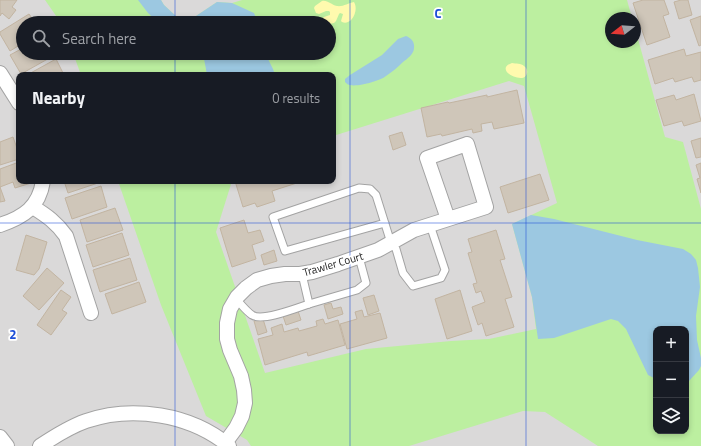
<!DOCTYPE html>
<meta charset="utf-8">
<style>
:root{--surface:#171b24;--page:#20242c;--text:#f1f3f6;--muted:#9ea1a6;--line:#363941}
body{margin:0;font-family:"Titillium Web",sans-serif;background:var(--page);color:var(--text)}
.controls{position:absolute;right:12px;bottom:12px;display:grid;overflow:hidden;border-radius:8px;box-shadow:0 2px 6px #0003}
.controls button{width:36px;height:36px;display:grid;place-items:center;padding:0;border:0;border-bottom:1px solid var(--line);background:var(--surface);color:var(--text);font:20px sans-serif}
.compass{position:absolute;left:605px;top:12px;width:36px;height:36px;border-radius:50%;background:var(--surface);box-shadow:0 2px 6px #0003;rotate:253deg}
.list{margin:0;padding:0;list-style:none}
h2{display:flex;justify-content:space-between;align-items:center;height:52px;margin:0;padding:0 16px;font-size:17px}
h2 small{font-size:13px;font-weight:400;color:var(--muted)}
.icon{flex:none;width:22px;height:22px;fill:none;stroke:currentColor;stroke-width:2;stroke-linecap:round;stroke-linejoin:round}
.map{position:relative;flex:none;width:701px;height:446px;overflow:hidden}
.search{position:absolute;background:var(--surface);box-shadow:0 2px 6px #0003;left:16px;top:16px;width:320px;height:44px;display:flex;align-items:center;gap:10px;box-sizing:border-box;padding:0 14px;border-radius:22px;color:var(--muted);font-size:15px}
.panel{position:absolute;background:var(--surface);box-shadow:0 2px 6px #0003;left:16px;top:72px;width:320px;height:112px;border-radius:8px}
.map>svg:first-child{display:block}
</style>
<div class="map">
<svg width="701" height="446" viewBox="0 0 701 446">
<rect width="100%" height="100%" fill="#efece0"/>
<path fill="#dad9d9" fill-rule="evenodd" d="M0,0H701V446H0ZM611,18H635V42H611ZM23,23H329V53H23ZM19,75H333V181H19ZM656,329H686V431H656Z"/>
<path fill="#bcefa0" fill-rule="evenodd" d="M45,0H161L164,5L179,19L196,16L217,2L232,3L242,0H627L632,18H611V42H635V28L665,137L683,142L701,209V446H598L545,412L523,411L409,446H251L247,440L206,416L161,305L118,181H232L216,232L265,373L366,349L451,341L489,339L536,329L532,297L512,224L557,203L524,86L509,81L333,136V75H81L73,53H329V23H61ZM656,329H686V431H656Z"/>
<g fill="#fffaae">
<path d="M322,1C328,0 331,5 337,6C343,7 348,3 354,2C359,10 352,26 342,22L341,21L343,14L340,13L339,14L336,21L334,23L329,24L324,22L323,18L324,17L330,15V12L329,11H326L319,14L316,13L314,8L315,6Z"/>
<path d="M512,63C516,64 521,63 524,66C529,69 528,77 522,78C512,79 497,68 512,63Z"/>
</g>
<g fill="#9cc8e1">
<path d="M138,0H161L164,5L179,19L196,16L217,2L232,3L254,13L258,23H159L148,13Z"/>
<path d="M406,36C411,38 415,42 414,48C414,54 407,59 403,62C398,67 392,72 386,76C380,81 358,87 350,85C348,85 347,84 345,82V79L350,75L382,55L398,39Z"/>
<path d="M203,53H265L273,69L275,75H207Z"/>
<path d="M531,215L554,219L637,240L683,249L691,254L696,260L698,268L700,287L696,316L697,340L701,358V366L699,370L689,381L686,382V329H656V379L648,375L626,329L618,321L611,319L554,338L538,339L532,297L512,224Z"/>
</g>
<g fill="#cfc6b9" stroke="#c2b4a1">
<path d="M0,0H17L12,7L16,10L9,19L2,13L0,16Z"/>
<path d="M643,0H664L669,14L663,16L670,37L647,45L633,3Z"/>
<path d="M681,0H688L692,15L679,19L674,2Z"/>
<path d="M29,14L34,21L30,23H23V43L10,51L0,34V32Z"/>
<path d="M701,16V45L699,46L690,20Z"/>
<path d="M23,48V53H51L53,56L21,74L10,55Z"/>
<path d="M684,49L686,56L701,52V80L694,82L692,77L675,82L673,78L655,84L648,60Z"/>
<path d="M56,59L64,75H27Z"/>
<path d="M517,90L524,123L494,129L492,122L481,124L482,131L473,133L472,129L442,136L441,134L427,137L421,108L448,102L449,103L487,95V97Z"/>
<path d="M694,94L701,121L684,126L682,121L664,126L656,100L674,95L676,100Z"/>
<path d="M402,132L406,145L393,150L389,136Z"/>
<path d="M13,137L19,154V159L0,165V142Z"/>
<path d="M701,138V157L696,158L691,141Z"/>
<path d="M19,162V181H30L31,183L15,188L13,182L0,187L5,201L0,202V169Z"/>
<path d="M701,163V193L697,179L700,178L696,165Z"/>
<path d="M540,174L549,200L508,213L500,187Z"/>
<path d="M64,181H101V182L68,193Z"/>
<path d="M235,181H303L272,191L275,201L257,207L255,203L243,207Z"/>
<path d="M101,186L107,207L72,219L65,198Z"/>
<path d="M115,208L123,230L87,242L80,220Z"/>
<path d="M244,220L248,233L260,230L264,241L252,245L256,259L232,267L220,228Z"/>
<path d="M496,230L505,259L500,260L512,297L505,299L514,327L486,336L482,323L478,325L472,307L485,302L481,291L476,293L473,284L477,283L468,253L472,252L468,239Z"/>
<path d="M122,233L129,255L93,267L86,245Z"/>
<path d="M26,235L47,242L39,269L34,275L16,270Z"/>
<path d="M274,250L277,261L264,265L261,255Z"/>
<path d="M130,258L137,280L100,292L93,270Z"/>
<path d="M47,268L64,283L39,310L23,296Z"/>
<path d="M139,282L146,302L112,314L105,294Z"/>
<path d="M61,290L71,297L62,310L67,313L51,335L37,325Z"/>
<path d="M460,290L472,331L447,339L435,299Z"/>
<path d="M374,295L379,311L368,315L363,298Z"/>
<path d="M331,303L333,309L341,307L343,314L328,319L324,305Z"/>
<path d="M297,308L301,320L286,325L282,313Z"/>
<path d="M362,310L364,317L380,313L387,338L347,349L340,324L357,319L355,312Z"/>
<path d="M263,319L267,332L258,335L254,321Z"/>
<path d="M323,319L325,324L338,320L345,345L308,356L307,352L265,365L258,339L273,335L271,328L282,324L284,332L298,328L299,331L317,326L316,321Z"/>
</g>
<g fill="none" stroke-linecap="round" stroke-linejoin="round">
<g stroke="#a3a3a3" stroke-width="9">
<g id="service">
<path d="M385,223L285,251L273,217L359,188L370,189L376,195L391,243L396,249L403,273L413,286L441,278L445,270L430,225"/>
<path d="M302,274L309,304L357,290L366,283L359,257"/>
<path d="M236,299C241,304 246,311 252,315C262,322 297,308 309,304"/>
</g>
</g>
<g stroke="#a3a3a3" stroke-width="16">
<g id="minor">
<path d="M0,73L19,103"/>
<path d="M33,207C47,216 56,222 66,236L91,313"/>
<path d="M0,225C24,217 39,207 43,181"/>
<path d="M0,437L7,446"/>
<path d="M225,443L236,428L242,416L245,403L244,390L241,376L230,350L227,339V323L230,309L237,297L246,288L257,280L271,276L285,274H300L312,272L338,264L378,250L414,230L486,207L467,144L427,158L448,219"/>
<path d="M40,446C55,436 69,427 86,421C132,405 191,414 229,446"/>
</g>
</g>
<use href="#service" stroke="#fff" stroke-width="7"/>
<use href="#minor" stroke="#fff" stroke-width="14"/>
</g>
<path fill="none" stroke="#1d4ed8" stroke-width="1" stroke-opacity="0.55" d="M175,0V23M350,0V446M526,0V446M175,53V75M175,181V446M0,223H701"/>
<g text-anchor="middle" stroke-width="3.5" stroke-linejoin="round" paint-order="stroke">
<g font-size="11" fill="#1c1c1c" stroke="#fff">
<text transform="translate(333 264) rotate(-16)" y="4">Trawler Court</text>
</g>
</g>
<g font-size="13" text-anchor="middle" font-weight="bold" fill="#1d4ed8" stroke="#fff" stroke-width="3.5" stroke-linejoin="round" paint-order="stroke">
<text x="438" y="18">C</text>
<text x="13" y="339">2</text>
</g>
</svg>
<div class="controls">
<button>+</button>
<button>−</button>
<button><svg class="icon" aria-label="layers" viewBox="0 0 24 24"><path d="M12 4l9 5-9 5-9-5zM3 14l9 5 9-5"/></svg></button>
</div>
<svg class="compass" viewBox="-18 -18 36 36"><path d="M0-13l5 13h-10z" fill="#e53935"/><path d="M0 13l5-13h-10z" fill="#9ea1a6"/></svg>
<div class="search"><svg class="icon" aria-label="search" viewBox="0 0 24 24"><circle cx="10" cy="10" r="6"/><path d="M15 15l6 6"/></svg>Search here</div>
<section class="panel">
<h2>Nearby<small>0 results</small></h2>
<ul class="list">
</ul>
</section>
</div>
